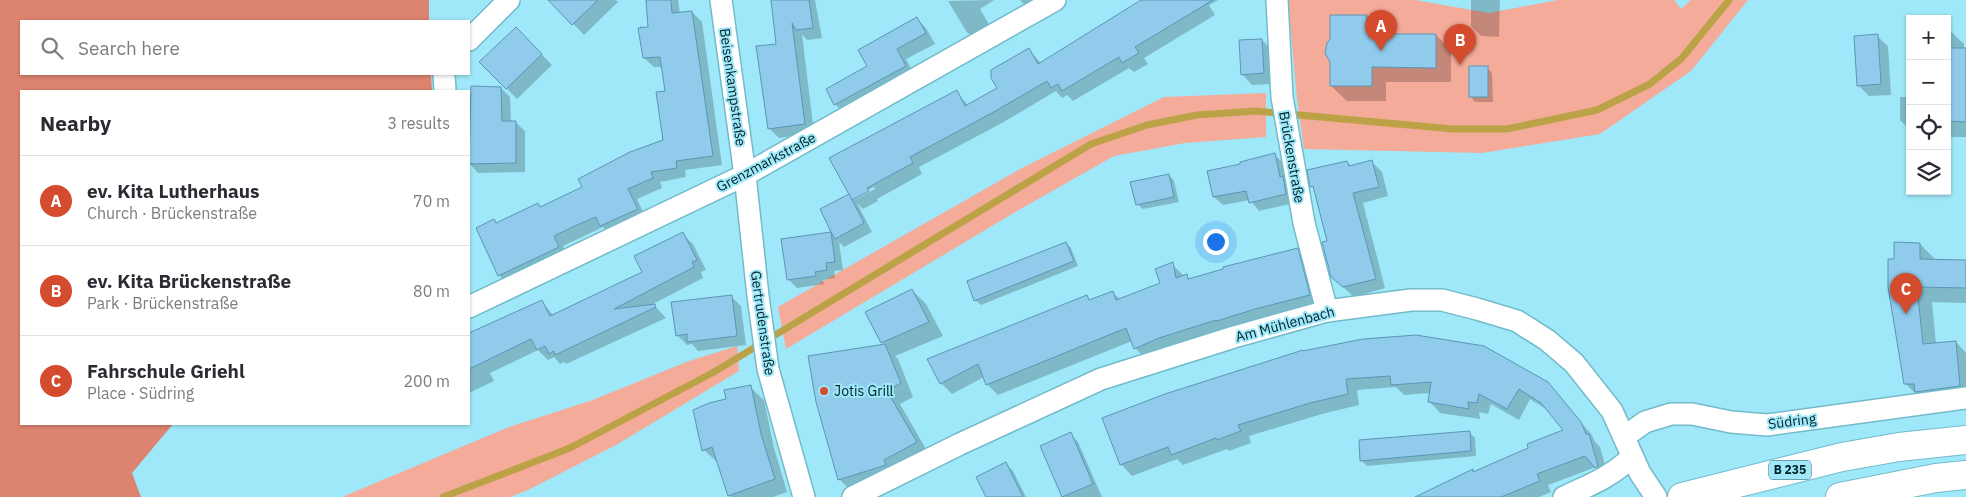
<!DOCTYPE html>
<meta charset="utf-8">
<style>
:root{--surface:#fff;--page:#f7f7f7;--text:#2b2b33;--muted:#7c7c81;--line:#e1e1e2;--accent:#d54b2d}
body{margin:0;font-family:"IBM Plex Sans",sans-serif;background:var(--page);color:var(--text)}
.controls{position:absolute;right:15px;top:15px;display:grid;overflow:hidden;border-radius:0px;box-shadow:0 1px 4px #0004}
.controls button{width:45px;height:45px;display:grid;place-items:center;padding:0;border:0;border-bottom:1px solid var(--line);background:var(--surface);color:var(--text);font:25px sans-serif}
.you{position:absolute;left:1215px;top:241px;width:18px;height:18px;margin:-12px;border:4px solid #fff;border-radius:50%;background:#1a73e8;box-shadow:0 0 0 8px #1a73e833}
.badge{display:grid;place-items:center;width:32px;height:32px;border-radius:50%;background:var(--accent);color:#fff;font-size:16px;font-weight:700}
.pin{position:absolute;translate:-50% -41px;filter:drop-shadow(0 1px 2px #0008)}
.pin::after{content:'';position:absolute;top:26px;width:18px;height:15px;background:inherit;clip-path:polygon(0 0,100% 0,50% 100%)}
.list{margin:0;padding:0;list-style:none}
h2{display:flex;justify-content:space-between;align-items:center;height:65px;margin:0;padding:0 20px;font-size:21px}
h2 small{font-size:16px;font-weight:400;color:var(--muted)}
.list li{display:grid;grid-template-columns:32px 1fr auto;gap:15px;align-items:center;box-sizing:border-box;height:90px;padding:0 20px;border-top:1px solid var(--line)}
.list b{display:block;font-size:19px;white-space:nowrap}
.list p{margin:0;font-size:16px;white-space:nowrap;color:var(--muted)}
.list em{font-size:16px;font-style:normal;color:var(--muted)}
.icon{flex:none;width:28px;height:28px;fill:none;stroke:currentColor;stroke-width:2;stroke-linecap:round;stroke-linejoin:round}
.map{position:relative;flex:none;width:1966px;height:497px;overflow:hidden}
.search{position:absolute;background:var(--surface);box-shadow:0 1px 4px #0004;left:20px;top:20px;width:450px;height:55px;display:flex;align-items:center;gap:12px;box-sizing:border-box;padding:0 18px;border-radius:0px;color:var(--muted);font-size:19px}
.panel{position:absolute;background:var(--surface);box-shadow:0 1px 4px #0004;left:20px;top:90px;width:450px;height:335px;border-radius:0px}
.map>svg:first-child{display:block}
</style>
<div class="map">
<svg width="1966" height="497" viewBox="0 0 1966 497">
<rect width="100%" height="100%" fill="#9fe8f9"/>
<g fill="#f5ab99">
<path d="M1288,0H1415L1489,13L1558,0H1674L1681,9L1691,0H1748L1691,71L1600,134L1482,153L1304,149L1297,98Z"/>
<path d="M1266,93V137L1185,143L1114,156L1017,211L786,349L778,307L1020,169L1164,97Z"/>
<path d="M737,346L739,371L616,445L528,490L510,497H342L509,427L590,401L689,361Z"/>
</g>
<path fill="#dd8470" d="M0,0H429V21H21V74H431L432,91H21V424H173L132,473L141,497H0Z"/>
<g fill="#0003" fill-rule="evenodd">
<path d="M550,0H616L618,2L584,35Z"/>
<path d="M647,0H678L680,14L692,12L702,22L722,165L685,170L686,177L660,182L662,188L637,199L646,218L611,235L603,227L563,246L568,257L509,285L499,275L494,221L497,224L541,208L583,188L664,140L667,92L663,67H654L644,58L640,25L648,33L649,28Z"/>
<path d="M772,0H815L822,38L807,40L802,34L814,133L779,138L769,128L778,45Z"/>
<path d="M994,0L980,9L993,31L975,40L966,31L948,1Z"/>
<path d="M1020,0H1047L1030,10Z"/>
<path d="M1144,0H1218L1209,5L1215,15L1144,58L1148,64L1134,72L1129,68L1073,101L1067,95L1062,98L1056,91L1002,123L919,167L922,174L877,199L878,201L863,209L857,203L872,232L844,247L839,242L843,270L834,271L835,278L823,280L824,284L797,288L788,279L783,240L833,233L848,196L853,200L831,158L956,92L968,105L999,89L1029,50L1041,63ZM874,187L875,189L854,200V197Z"/>
<path d="M1471,0H1500L1499,37L1481,36L1471,26Z"/>
<path d="M1366,16L1387,35H1436L1451,50V82H1386V101H1347L1331,86Z"/>
<path d="M916,18L926,28L935,44L906,59L915,76L845,114L835,104Z"/>
<path d="M516,28L552,65L517,99L481,62Z"/>
<path d="M1947,28L1964,44V50H1966V137H1947Z"/>
<path d="M1877,36L1888,46L1891,95L1869,96L1858,85Z"/>
<path d="M1262,40L1272,50L1274,84L1252,85L1242,74Z"/>
<path d="M1487,68L1492,73L1493,102H1475L1470,96Z"/>
<path d="M501,88L510,97L511,122H515L525,131V172L478,173L469,163V122H472Z"/>
<path d="M1900,97H1910V130L1900,120Z"/>
<path d="M1275,155L1283,163L1294,203L1259,211L1250,200L1223,205L1214,197Z"/>
<path d="M1347,162L1352,167L1372,162L1382,172L1388,196L1363,203L1385,288L1354,297L1332,277L1329,241L1315,190L1312,186Z"/>
<path d="M1169,175L1174,181L1179,202L1143,209L1137,204Z"/>
<path d="M683,234L693,244L706,270L701,272L703,278L653,304L666,318L566,364L564,362L560,364L554,357L548,360L538,350L490,373L494,381L469,393V335L542,302L554,316L644,273Z"/>
<path d="M1066,243L1071,248L1078,266L981,305L975,300Z"/>
<path d="M1920,244L1935,259L1966,262V303L1932,302L1936,344L1956,342L1966,353V402L1921,399L1906,384L1895,260Z"/>
<path d="M1297,249L1308,260L1320,306L1146,359L1135,348L1132,341L998,395L987,384L984,377L952,394L941,383L1087,296L1091,301L1113,293L1120,299L1161,284L1172,264L1184,276L1186,275L1191,280Z"/>
<path d="M912,290L926,304L943,336L895,356L898,359L913,397L900,404L930,456L853,493L840,480L817,402L885,346L882,342Z"/>
<path d="M731,296L741,306L746,345L698,351L692,344L687,345L677,335Z"/>
<path d="M1303,351L1547,383L1592,435L1595,442L1600,447L1609,478L1607,479L1596,467L1548,485L1551,492L1539,497H1417L1472,470L1474,472L1530,449L1565,431L1549,411L1530,399L1519,420L1491,404L1488,414L1479,412L1480,419L1440,413L1429,401L1430,393L1404,395L1396,387L1357,390L1359,405L1322,414L1249,436L1251,443L1229,451L1227,449L1183,465L1177,459L1132,476L1121,464Z"/>
<path d="M750,387L764,400L774,448L787,492L773,497H731L729,495L718,463L704,450L695,411L728,400Z"/>
<path d="M1470,433L1475,438L1476,456L1367,466L1361,460Z"/>
<path d="M1070,434L1078,442L1102,497H1063L1042,446Z"/>
<path d="M1005,464L1013,471L1026,497H987Z"/>
</g>
<g fill="none" stroke-linecap="round" stroke-linejoin="round">
<path stroke="#bba246" stroke-width="7" d="M443,497L570,448L714,372L1091,144L1147,125L1197,115L1255,111L1453,129H1507L1597,110L1650,84L1682,58L1729,0"/>
</g>
<g fill="#90cbeb" stroke="#5c95b4">
<path d="M548,0H598L572,25Z"/>
<path d="M646,0H671L672,13L692,11L713,156L676,161L677,168L651,172L653,178L628,189L638,209L600,226L596,217L577,225L554,236L559,247L498,276L476,228L494,219L496,223L538,203L540,207L582,187L578,179L630,152L663,140L656,92L665,91L660,57L643,58L638,28L648,27Z"/>
<path d="M771,0H809L813,28L796,30L792,23L805,124L768,129L756,46L776,44Z"/>
<path d="M1141,0H1213L1135,47L1139,53L1122,63L1119,57L1062,91L1058,84L1051,88L1047,81L992,113L910,157L913,163L867,188L869,191L852,200L829,158L957,90L965,106L997,88L991,78V70L1029,48L1038,64Z"/>
<path d="M1330,15H1367L1366,18H1372V34H1436V68L1372,67V86H1330V62L1325,53L1327,43L1330,39Z"/>
<path d="M917,17L926,33L897,49L906,66L834,105L826,89L867,66L858,50Z"/>
<path d="M516,27L542,54L506,89L479,62Z"/>
<path d="M1878,34L1881,84L1857,86L1854,36Z"/>
<path d="M1262,39L1264,73L1241,75L1239,40Z"/>
<path d="M1947,48H1966V122L1947,121Z"/>
<rect x="1469" y="66" width="19" height="31"/>
<path d="M471,86L501,87L502,121H516V163L469,164Z"/>
<path d="M1275,153L1280,177L1283,176L1286,194L1249,203L1246,191L1213,197L1207,171L1240,164V162Z"/>
<path d="M1372,160L1379,187L1353,193L1376,279L1343,287L1331,277L1322,242L1327,241L1313,186L1310,187L1307,170L1347,161L1349,166Z"/>
<path d="M1169,174L1174,197L1136,205L1130,182Z"/>
<path d="M849,194L864,223L835,239L831,232L835,262L826,263L827,270L815,272L816,276L787,280L781,239L831,232L820,209Z"/>
<path d="M683,232L697,260L692,262L694,267L614,309L655,304L656,307L555,355L554,351L549,354L545,346L537,350L531,339L469,369V333L542,300L550,316L642,272L634,256Z"/>
<path d="M1066,242L1074,261L974,301L967,281Z"/>
<path d="M1894,242L1920,243V259L1966,260V288L1917,287L1923,344L1956,341L1960,386L1915,392L1914,384H1904L1888,287V259H1894Z"/>
<path d="M1298,248L1310,295L1255,309L1217,321L1216,320L1159,338L1134,349L1126,328L986,385L978,364L940,384L927,359L1087,295L1089,300L1113,291L1116,300L1160,283L1155,269L1173,262L1176,278L1187,274L1188,279L1223,269V267Z"/>
<path d="M912,289L929,322L881,343L865,312Z"/>
<path d="M732,295L737,336L687,342V334L676,336L671,302Z"/>
<path d="M1416,335L1484,346L1548,382L1581,422L1586,434H1589L1598,466L1595,468L1585,456L1537,474L1540,481L1501,497H1415L1473,469V472L1528,448L1527,444L1563,430L1541,403L1519,389L1507,409L1479,394L1477,403L1468,402L1469,409L1428,402L1431,382L1391,385L1390,376L1346,379L1348,394L1310,403L1238,425L1241,431L1217,440L1216,438L1171,455L1168,447L1120,465L1102,418L1165,394L1303,350V351L1363,339Z"/>
<path d="M885,344L901,383L887,391L917,442L884,460L886,465L838,480L816,402L808,356Z"/>
<path d="M751,385L761,434L775,479L728,496L712,447L702,451L693,410L709,403L726,399L724,390Z"/>
<path d="M1470,431L1471,451L1360,461L1359,440Z"/>
<path d="M1071,432L1093,484L1062,497L1040,446Z"/>
<path d="M1006,462L1023,497H986L976,477Z"/>
</g>
<g fill="none" stroke-linecap="round" stroke-linejoin="round">
<g stroke="#73bbcb" stroke-width="24">
<g id="street">
<path d="M721,0L745,175L758,296L768,369L804,497"/>
<path d="M1277,0L1282,97L1304,223L1327,311"/>
<path d="M469,40L509,0"/>
<path d="M444,74L445,91"/>
<path d="M469,307L745,175L1055,0"/>
<path d="M1624,437L1645,422L1671,414H1692L1731,422L1767,425L1966,398"/>
<path d="M853,497L960,444L1101,379L1234,337L1327,311L1411,300H1442L1477,309L1517,321L1547,340L1574,363L1612,411L1640,473L1656,497"/>
<path d="M1564,497C1592,484 1609,478 1632,457"/>
</g>
</g>
<g stroke="#73bbcb" stroke-width="30">
<g id="primary">
<path d="M1682,497L1842,457L1899,447L1966,440"/>
<path d="M1840,497L1936,478L1966,475"/>
</g>
</g>
<use href="#street" stroke="#fff" stroke-width="21"/>
<use href="#primary" stroke="#fff" stroke-width="28"/>
</g>
<circle fill="#d54b2d" stroke="#9fe8f9" stroke-width="2" cx="824" cy="391" r="5"/>
<g text-anchor="middle" stroke-width="4" stroke-linejoin="round" paint-order="stroke">
<rect fill="#9fe8f9" stroke="#315c66" stroke-width="1" x="1769" y="460.5" width="42" height="19" rx="4"/>
<g font-size="12" font-weight="bold" fill="#022027">
<text x="1790" y="474">B 235</text>
</g>
<g font-size="14" fill="#022027" stroke="#9fe8f9">
<text transform="translate(733 87) rotate(82)" y="5">Beisenkampstraße</text>
<text transform="translate(1292 157) rotate(80)" y="5">Brückenstraße</text>
<text transform="translate(766 162) rotate(-28)" y="5">Grenzmarkstraße</text>
<text transform="translate(763 323) rotate(82)" y="5">Gertrudenstraße</text>
<text transform="translate(1285 324) rotate(-15)" y="5">Am Mühlenbach</text>
<text transform="translate(1792 421) rotate(-7)" y="5">Südring</text>
</g>
<g font-size="14" fill="#022027" stroke="#9fe8f9" text-anchor="start">
<text x="834" y="396">Jotis Grill</text>
</g>
</g>
</svg>
<div class="controls">
<button>+</button>
<button>−</button>
<button><svg class="icon" aria-label="locate" viewBox="0 0 24 24"><circle cx="12" cy="12" r="6"/><path d="M12 2v4M12 18v4M2 12h4M18 12h4"/></svg></button>
<button><svg class="icon" aria-label="layers" viewBox="0 0 24 24"><path d="M12 4l9 5-9 5-9-5zM3 14l9 5 9-5"/></svg></button>
</div>
<div class="you"></div>
<div class="pin badge" style="left:1381px;top:51px">A</div>
<div class="pin badge" style="left:1460px;top:65px">B</div>
<div class="pin badge" style="left:1906px;top:314px">C</div>
<div class="search"><svg class="icon" aria-label="search" viewBox="0 0 24 24"><circle cx="10" cy="10" r="6"/><path d="M15 15l6 6"/></svg>Search here</div>
<section class="panel">
<h2>Nearby<small>3 results</small></h2>
<ul class="list">
<li><span class="badge">A</span><div><b>ev. Kita Lutherhaus</b><p>Church · Brückenstraße</p></div><em>70 m</em></li>
<li><span class="badge">B</span><div><b>ev. Kita Brückenstraße</b><p>Park · Brückenstraße</p></div><em>80 m</em></li>
<li><span class="badge">C</span><div><b>Fahrschule Griehl</b><p>Place · Südring</p></div><em>200 m</em></li>
</ul>
</section>
</div>
